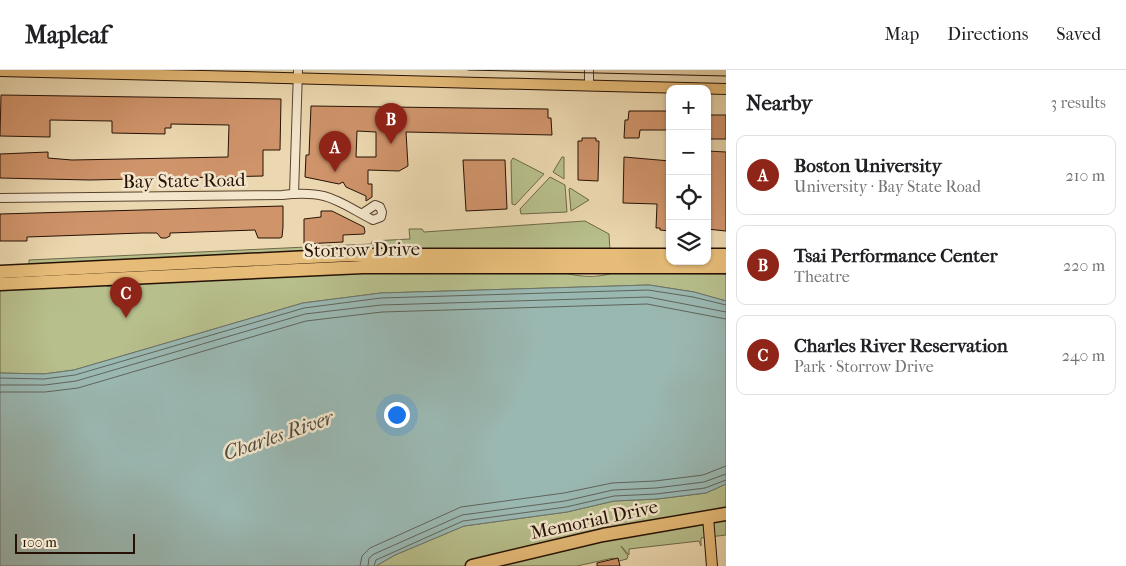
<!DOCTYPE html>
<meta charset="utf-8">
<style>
:root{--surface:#fff;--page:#f2f2f2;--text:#202124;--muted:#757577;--line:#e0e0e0;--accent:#8f2418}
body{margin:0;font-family:"IM FELL French Canon",serif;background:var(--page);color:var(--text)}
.controls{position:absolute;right:15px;top:15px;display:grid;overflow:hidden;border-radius:10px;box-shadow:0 1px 4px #0004}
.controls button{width:45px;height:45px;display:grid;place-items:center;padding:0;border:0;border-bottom:1px solid var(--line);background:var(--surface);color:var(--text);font:25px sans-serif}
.scale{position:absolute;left:15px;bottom:12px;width:120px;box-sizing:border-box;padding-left:5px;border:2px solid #261104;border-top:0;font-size:14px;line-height:18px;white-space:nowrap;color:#261104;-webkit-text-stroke:4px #f3e6cc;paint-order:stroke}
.you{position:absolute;left:396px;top:344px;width:18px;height:18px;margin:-12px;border:4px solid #fff;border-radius:50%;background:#1a73e8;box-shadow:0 0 0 8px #1a73e833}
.badge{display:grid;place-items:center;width:32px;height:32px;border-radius:50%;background:var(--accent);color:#fff;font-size:16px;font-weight:700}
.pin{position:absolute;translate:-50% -41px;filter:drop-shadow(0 1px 2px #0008)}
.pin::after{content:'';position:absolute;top:26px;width:18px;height:15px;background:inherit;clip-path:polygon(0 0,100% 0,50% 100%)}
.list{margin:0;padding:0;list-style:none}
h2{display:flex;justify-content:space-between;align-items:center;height:65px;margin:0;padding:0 20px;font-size:21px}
h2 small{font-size:16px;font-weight:400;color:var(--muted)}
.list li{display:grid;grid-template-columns:32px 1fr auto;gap:15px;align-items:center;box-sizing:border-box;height:80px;margin:0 10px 10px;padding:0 10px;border:1px solid var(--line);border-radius:10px}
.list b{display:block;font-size:19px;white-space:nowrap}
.list p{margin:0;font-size:16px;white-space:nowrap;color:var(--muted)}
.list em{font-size:16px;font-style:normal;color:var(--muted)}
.icon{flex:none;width:28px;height:28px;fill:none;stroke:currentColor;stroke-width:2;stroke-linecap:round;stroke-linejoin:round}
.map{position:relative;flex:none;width:726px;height:496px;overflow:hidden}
header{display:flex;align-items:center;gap:30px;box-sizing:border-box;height:70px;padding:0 25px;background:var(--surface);border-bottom:1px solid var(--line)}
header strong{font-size:24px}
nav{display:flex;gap:28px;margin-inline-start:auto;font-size:18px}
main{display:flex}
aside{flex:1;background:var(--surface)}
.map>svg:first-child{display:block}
</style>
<header>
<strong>Mapleaf</strong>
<nav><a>Map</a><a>Directions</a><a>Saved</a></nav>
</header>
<main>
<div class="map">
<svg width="726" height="496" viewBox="0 0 726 496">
<rect width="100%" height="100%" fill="#ecd8b0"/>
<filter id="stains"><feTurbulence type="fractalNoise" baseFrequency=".004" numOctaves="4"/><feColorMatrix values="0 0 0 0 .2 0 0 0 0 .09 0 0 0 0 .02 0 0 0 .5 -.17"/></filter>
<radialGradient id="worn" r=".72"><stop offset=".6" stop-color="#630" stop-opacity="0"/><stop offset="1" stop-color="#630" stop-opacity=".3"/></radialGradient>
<g fill="#b7bf8c" stroke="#6e6848">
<path d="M562,87H564V109L553,102Z"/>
<path d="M513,88L544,104L515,135L512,134L511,91Z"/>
<path d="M550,107L565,115L567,142L521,144L520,139Z"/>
<path d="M570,118L589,130L571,141L569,119Z"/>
<path d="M585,151L609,164L610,181L372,180L357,176L337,177V181L29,196V190L371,174L372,171L410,169L409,159H422L424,162Z"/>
<path d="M371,203H564C582,207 596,208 613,203L726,204V231L694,222L649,215L381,223L303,233L74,300L44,304L0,303V218L96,213L115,218L135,216L149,211Z"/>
<path d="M726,414V465L701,468V476L699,471L629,479V485L621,476L628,486L627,489L619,491L613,488L577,496H376L395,485L464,456L567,442L614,431L657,429L706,423Z"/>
</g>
<path fill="#9ab8b2" stroke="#6c756c" d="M649,215L694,222L726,231V414L706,423L657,429L614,431L567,442L464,456L395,485L376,496H0V303L44,304L74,300L303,233L381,223Z"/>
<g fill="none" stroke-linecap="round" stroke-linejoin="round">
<g stroke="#60645b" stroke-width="1">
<path d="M0,308L44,309L75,305L304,238L381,228L648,220L693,227L726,235"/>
<path d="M0,315H45L76,311L305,244L381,235L648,227L726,242"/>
<path d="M0,322H45L78,318L306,251L382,242L647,234L726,249"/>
<path d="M360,496L362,486L370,478L461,437L564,423L612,413L655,411L703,405L726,396"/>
<path d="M368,496L369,488L374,484L462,445L565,431L613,420L656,418L704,412L726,404"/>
<path d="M374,496L376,490L463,451L566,437L614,426L656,424L705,418L726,410"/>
</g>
</g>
<g fill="#d0946b" stroke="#261104" fill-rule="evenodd">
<path d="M1,25L281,29L280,80H263V106L90,110L0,108V84L48,82V88L72,90L228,87L229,55L171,54V58H165V64L112,63V51L50,50V67L0,66Z"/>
<path d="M311,36L548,39V48H551L552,65L406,62L408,96L399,101L368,100V114H372V127L366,131V126L346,117L343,112L339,114L305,107L306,85H309ZM357,61L376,62V87H356Z"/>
<path d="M629,41H670V60H640L639,68H624L625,50H628Z"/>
<rect x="707" y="45" width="19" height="24"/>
<path d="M582,68H596V71H599L598,111L578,110V71H582Z"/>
<path d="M707,81L726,82V161L707,159Z"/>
<path d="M624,87L670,91V161L660,160V158H656L657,134L623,133Z"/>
<path d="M463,90H505L507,139L466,141Z"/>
<path d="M283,136V157L282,167L280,168H258L255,160L170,163V166L166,168H161L157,163H142L27,167V171H0V144Z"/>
<path d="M321,141H332L364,157L365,162L364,164L343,165V172L304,174V149L321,147Z"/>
<path d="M618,488L620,496H597V493Z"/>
</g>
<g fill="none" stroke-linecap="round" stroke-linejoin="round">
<g stroke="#58432f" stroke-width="10">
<g id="minor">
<path d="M589,15V0"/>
<path d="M294,124L298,0"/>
<path d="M0,128L282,125C328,120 335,130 373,150L381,147L382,142L380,137L375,135L363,143"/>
</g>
</g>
<g stroke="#261104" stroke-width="12">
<g id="major">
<path d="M0,1L726,19"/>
<path d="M708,447L712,496"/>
</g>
</g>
<g stroke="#261104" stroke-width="15">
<g id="highway">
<path d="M707,185H726"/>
<path d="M0,202L351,185H670"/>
<path d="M0,214L363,197H726"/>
<path d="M472,496L603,465L726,444"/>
</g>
</g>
<use href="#minor" stroke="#f3e6cc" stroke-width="8"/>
<use href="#major" stroke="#e6bc78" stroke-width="10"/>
<use href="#highway" stroke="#e6bc78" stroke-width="12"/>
<path stroke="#261104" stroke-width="1" d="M468,0L726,6"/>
</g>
<g text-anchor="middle" stroke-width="5" stroke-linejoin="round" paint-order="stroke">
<g font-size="19" fill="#261104" stroke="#f3e6cc">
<text transform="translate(184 110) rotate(-1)" y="7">Bay State Road</text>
<text transform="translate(362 179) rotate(-1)" y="7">Storrow Drive</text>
<text transform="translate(594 449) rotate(-12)" y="7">Memorial Drive</text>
</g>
<g font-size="20" font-style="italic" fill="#4f4b41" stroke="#f3e6cc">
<text transform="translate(278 365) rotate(-19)" y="7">Charles River</text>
</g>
</g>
<rect width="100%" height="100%" filter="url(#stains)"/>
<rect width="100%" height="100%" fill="url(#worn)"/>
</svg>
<div class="controls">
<button>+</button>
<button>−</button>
<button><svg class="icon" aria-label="locate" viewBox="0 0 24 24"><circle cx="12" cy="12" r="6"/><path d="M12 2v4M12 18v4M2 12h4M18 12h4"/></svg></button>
<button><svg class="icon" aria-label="layers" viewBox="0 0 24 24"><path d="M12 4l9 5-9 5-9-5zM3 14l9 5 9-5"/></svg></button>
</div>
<div class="scale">100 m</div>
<div class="you"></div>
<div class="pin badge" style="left:335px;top:102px">A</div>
<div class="pin badge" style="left:391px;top:74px">B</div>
<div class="pin badge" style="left:126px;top:248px">C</div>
</div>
<aside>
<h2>Nearby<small>3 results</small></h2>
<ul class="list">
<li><span class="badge">A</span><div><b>Boston University</b><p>University · Bay State Road</p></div><em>210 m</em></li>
<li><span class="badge">B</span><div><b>Tsai Performance Center</b><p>Theatre</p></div><em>220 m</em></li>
<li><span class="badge">C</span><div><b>Charles River Reservation</b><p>Park · Storrow Drive</p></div><em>240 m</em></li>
</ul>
</aside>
</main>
